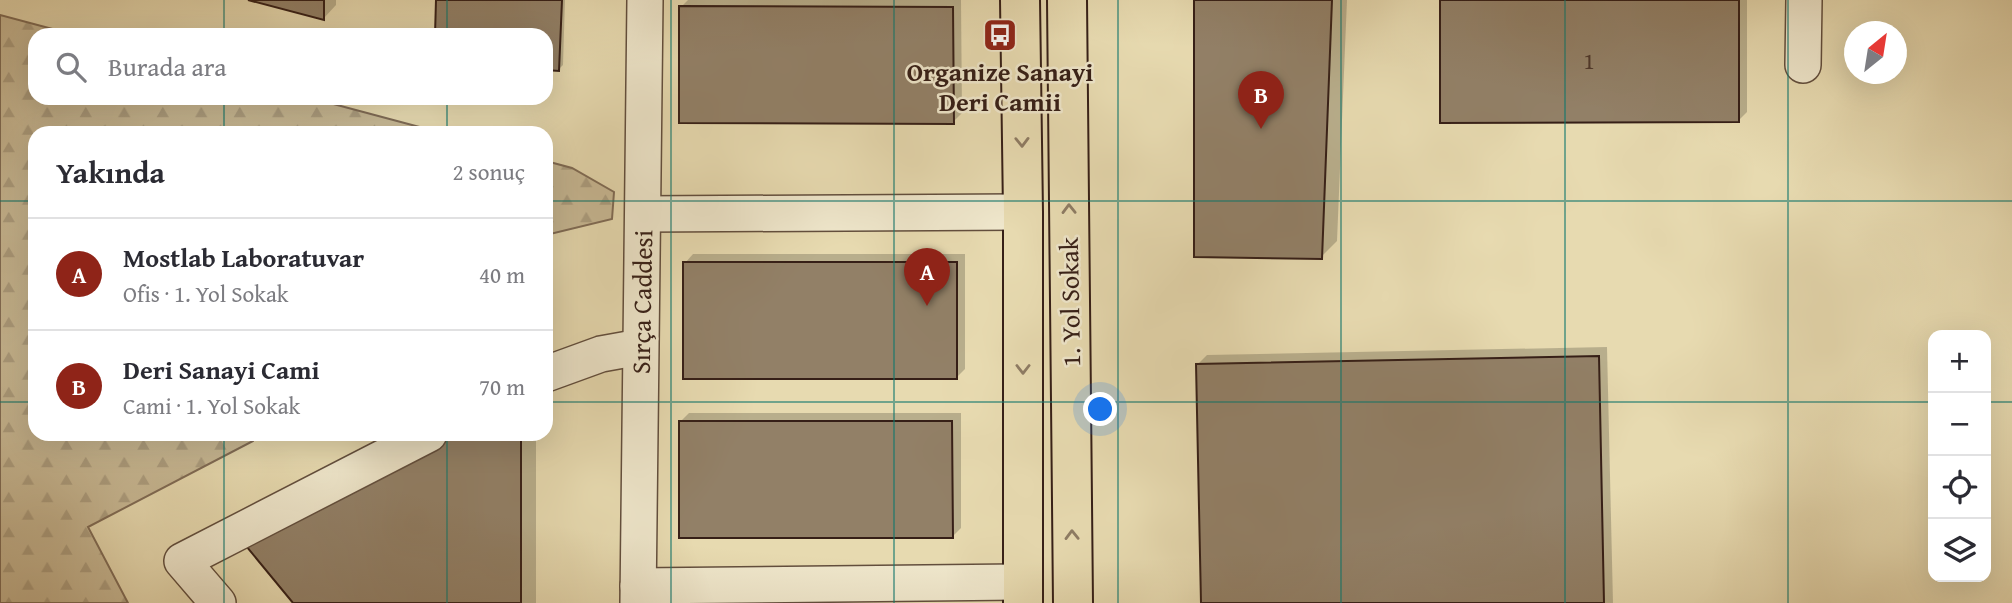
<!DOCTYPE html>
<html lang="tr">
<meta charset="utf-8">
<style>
:root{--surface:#fff;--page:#f2f2f3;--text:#2b2b33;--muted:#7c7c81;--line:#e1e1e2;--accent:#8f2418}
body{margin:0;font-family:"Gentium Book Plus",serif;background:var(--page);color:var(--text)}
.controls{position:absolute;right:21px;bottom:21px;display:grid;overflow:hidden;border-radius:14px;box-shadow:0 7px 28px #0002}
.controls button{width:63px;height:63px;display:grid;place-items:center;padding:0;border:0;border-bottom:2px solid var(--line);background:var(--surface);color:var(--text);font:35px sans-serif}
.compass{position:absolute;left:1844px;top:21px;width:63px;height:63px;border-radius:50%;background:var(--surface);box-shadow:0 7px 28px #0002;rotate:30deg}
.you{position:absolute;left:1101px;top:410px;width:24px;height:24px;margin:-18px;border:5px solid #fff;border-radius:50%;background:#1a73e8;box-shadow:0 0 0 10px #1a73e833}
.badge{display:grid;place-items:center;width:46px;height:46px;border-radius:50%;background:var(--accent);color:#fff;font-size:23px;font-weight:700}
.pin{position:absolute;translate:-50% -58px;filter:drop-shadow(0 2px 4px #0008)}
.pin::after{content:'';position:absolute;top:37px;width:24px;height:21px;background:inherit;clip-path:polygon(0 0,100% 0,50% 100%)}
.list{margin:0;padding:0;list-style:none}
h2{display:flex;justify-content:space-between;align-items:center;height:91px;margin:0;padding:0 28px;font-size:30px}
h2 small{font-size:23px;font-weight:400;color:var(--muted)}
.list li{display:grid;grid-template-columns:46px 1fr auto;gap:21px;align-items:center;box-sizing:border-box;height:112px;padding:0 28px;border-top:2px solid var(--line)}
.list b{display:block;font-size:26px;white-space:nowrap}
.list p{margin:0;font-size:23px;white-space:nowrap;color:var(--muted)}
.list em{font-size:23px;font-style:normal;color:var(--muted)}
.icon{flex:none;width:38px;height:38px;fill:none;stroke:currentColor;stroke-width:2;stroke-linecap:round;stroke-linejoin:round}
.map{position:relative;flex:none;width:2012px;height:603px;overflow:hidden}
.search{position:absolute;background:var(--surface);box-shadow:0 7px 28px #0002;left:28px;top:28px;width:525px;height:77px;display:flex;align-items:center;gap:18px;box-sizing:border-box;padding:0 24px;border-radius:21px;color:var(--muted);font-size:26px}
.panel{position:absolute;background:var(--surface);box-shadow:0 7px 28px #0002;left:28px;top:126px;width:525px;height:315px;border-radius:21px}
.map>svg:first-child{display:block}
</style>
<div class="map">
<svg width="2012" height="603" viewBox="0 0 2012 603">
<defs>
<pattern id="forest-firs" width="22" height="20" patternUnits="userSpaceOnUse" patternTransform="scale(1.75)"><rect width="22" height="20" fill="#c9ba96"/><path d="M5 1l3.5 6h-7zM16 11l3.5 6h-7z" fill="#ad9f81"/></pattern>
</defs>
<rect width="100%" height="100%" fill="#e7dab0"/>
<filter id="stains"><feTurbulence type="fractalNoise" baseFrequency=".00286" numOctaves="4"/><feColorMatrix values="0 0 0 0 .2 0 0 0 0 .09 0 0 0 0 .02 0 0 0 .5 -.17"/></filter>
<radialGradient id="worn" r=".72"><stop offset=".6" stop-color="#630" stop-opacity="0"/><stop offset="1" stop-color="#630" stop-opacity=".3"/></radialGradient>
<g fill="url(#forest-firs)" stroke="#806c56" stroke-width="2">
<path d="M0,15L75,35H35V98H311L442,133H35V434H255L253,441L88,527L128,603H0Z"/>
<path d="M546,161L572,168L614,192L612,219L546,235Z"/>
</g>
<g fill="#0003">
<path d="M255,0H336V5L324,18Z"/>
<path d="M438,0H565L563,65L559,69H546V35H437Z"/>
<path d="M688,0H961L962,113L953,122L681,7Z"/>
<path d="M1196,0H1347L1337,241L1321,257Z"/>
<path d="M1442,0H1747V112L1738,121Z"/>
<path d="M693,254H965V369L956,378L685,263Z"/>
<path d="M1607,347L1613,603H1203L1198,364L1207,355Z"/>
<path d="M689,413H961V528L952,537L680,422Z"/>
<path d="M431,434H536V603H295Z"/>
</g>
<g fill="#928067" stroke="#361f17" stroke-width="2">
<path d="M248,0H324V20Z"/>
<path d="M436,0H562L559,71L546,70V35H435Z"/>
<path d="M1194,0H1332L1322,259L1194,257Z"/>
<path d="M1440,0H1739V122L1440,123Z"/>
<path d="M679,6L953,7L954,124L679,123Z"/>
<rect x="683" y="262" width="274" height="117"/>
<path d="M1599,356L1604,603H1201L1196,364Z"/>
<path d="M679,421H952L953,538H679Z"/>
<path d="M441,434H521V603H293L242,541Z"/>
</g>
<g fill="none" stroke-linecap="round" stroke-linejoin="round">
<g stroke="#624e3d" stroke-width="38">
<g id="minor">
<path d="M1803,65L1804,0"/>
<path d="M644,214L1023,212"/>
<path d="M546,374L601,354L640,347"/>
<path d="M638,586L1023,582"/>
<path d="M218,603L182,561L429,434"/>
<path d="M638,603L645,0"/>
</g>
</g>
<g stroke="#361f17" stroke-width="42">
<g id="major">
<path d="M1020,0L1023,212V603"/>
<path d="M1067,0L1073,603"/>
</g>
</g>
<use href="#minor" stroke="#efe7cc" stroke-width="35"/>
<use href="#major" stroke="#e7dab0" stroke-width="38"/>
</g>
<defs><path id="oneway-chevron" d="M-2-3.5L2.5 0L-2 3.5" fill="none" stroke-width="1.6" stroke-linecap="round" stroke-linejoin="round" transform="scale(1.75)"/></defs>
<g stroke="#8e7c64">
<use href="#oneway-chevron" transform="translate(1022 142) rotate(89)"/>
<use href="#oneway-chevron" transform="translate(1069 209) rotate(-91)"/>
<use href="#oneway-chevron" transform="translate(1023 369) rotate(90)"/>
<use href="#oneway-chevron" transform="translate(1072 535) rotate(-91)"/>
</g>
<path fill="none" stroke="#0f766e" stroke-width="2" stroke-opacity="0.55" d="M224,0V35M447,0V35M671,0V603M894,0V603M1118,0V603M1341,0V603M1565,0V603M1788,0V603M224,98V133M447,98V133M0,201H35M546,201H2012M0,402H35M546,402H1933M1986,402H2012M224,434V603M447,434V603"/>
<defs>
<g id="bus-square" transform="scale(1.75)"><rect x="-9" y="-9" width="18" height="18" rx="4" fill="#8f2418" stroke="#efe7cc"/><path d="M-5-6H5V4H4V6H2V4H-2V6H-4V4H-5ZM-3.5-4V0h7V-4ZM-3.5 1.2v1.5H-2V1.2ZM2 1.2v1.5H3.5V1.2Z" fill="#fff"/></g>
</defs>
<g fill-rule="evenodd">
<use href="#bus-square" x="1000" y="35"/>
</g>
<g text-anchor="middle" stroke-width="5" stroke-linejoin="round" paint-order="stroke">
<g font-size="23" fill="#4d372b">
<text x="1589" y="69">1</text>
</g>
<g font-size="26" font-weight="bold" fill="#361f17" stroke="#efe7cc">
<text x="1000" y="81">Organize Sanayi<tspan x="1000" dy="30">Deri Camii</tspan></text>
</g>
<g font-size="26" fill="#361f17" stroke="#efe7cc">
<text transform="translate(642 302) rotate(-89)" y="9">Sırça Caddesi</text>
<text transform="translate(1070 302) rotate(-91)" y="9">1. Yol Sokak</text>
</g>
</g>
<rect width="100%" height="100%" filter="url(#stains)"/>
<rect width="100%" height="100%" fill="url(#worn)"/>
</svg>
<div class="controls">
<button>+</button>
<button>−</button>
<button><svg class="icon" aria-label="locate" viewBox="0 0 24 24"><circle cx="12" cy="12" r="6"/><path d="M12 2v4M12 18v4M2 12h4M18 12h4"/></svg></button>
<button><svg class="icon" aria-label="layers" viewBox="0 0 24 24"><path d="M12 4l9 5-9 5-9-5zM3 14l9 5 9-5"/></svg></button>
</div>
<svg class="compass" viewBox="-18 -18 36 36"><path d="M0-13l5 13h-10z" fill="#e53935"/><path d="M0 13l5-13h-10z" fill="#7c7c81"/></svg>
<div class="you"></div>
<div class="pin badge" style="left:927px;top:306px">A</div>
<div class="pin badge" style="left:1261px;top:129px">B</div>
<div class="search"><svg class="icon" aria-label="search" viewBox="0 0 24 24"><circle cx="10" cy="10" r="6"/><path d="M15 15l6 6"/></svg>Burada ara</div>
<section class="panel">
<h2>Yakında<small>2 sonuç</small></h2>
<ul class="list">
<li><span class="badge">A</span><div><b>Mostlab Laboratuvar</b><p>Ofis · 1. Yol Sokak</p></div><em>40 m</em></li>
<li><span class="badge">B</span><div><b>Deri Sanayi Cami</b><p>Cami · 1. Yol Sokak</p></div><em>70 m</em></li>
</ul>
</section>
</div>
